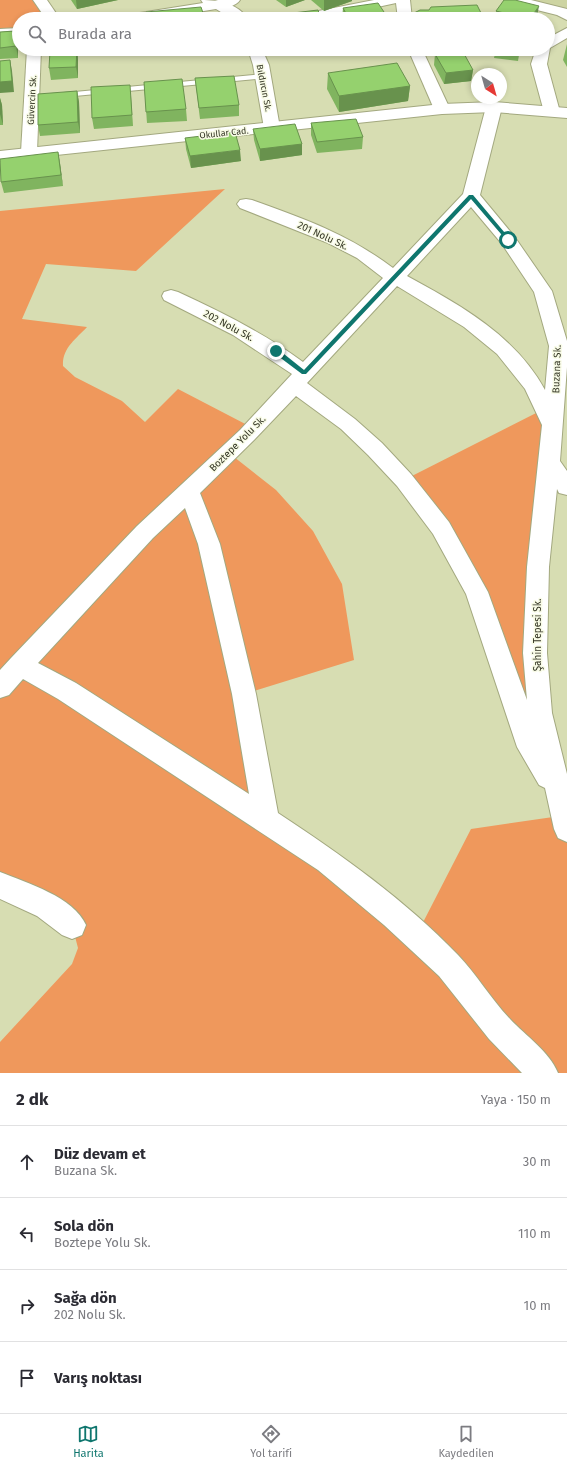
<!DOCTYPE html>
<html lang="tr">
<meta charset="utf-8">
<style>
:root{--surface:#fff;--page:#f2f2f3;--text:#2b2b33;--muted:#7c7c81;--line:#e1e1e2;--accent:#0f766e}
body{margin:0;font-family:"Fira Sans",sans-serif;background:var(--page);color:var(--text)}
.compass{position:absolute;left:471px;top:68px;width:36px;height:36px;border-radius:50%;background:var(--surface);box-shadow:0 2px 6px #0003;rotate:143deg}
.stop{position:absolute;width:12px;height:12px;margin:-9px;border:3px solid #0f766e;border-radius:50%;background:#fff}
.stop.end{background:#0f766e;border-color:#fff;box-shadow:0 1px 4px #0008}
.list{margin:0;padding:0;list-style:none}
h2{display:flex;justify-content:space-between;align-items:center;height:52px;margin:0;padding:0 16px;font-size:17px}
h2 small{font-size:13px;font-weight:400;color:var(--muted)}
.list li{display:grid;grid-template-columns:26px 1fr auto;gap:12px;align-items:center;box-sizing:border-box;height:72px;padding:0 16px;border-top:1px solid var(--line)}
.list b{display:block;font-size:15px;white-space:nowrap}
.list p{margin:0;font-size:13px;white-space:nowrap;color:var(--muted)}
.list em{font-size:13px;font-style:normal;color:var(--muted)}
.icon{flex:none;width:22px;height:22px;fill:none;stroke:currentColor;stroke-width:2;stroke-linecap:round;stroke-linejoin:round}
.map{position:relative;flex:none;width:567px;height:1073px;overflow:hidden}
.search{position:absolute;background:var(--surface);box-shadow:0 2px 6px #0003;left:12px;right:12px;top:12px;height:44px;display:flex;align-items:center;gap:10px;box-sizing:border-box;padding:0 14px;border-radius:22px;color:var(--muted);font-size:15px}
.sheet{height:340px;background:var(--surface)}
nav{display:flex;justify-content:space-around;align-items:center;box-sizing:border-box;height:56px;border-top:1px solid var(--line);background:var(--surface);font-size:11px;color:var(--muted)}
nav a{display:grid;justify-items:center;gap:2px}
nav .on{color:var(--accent)}
.map>svg:first-child{display:block}
</style>
<div class="map">
<svg width="567" height="1073" viewBox="0 0 567 1073">
<rect width="100%" height="100%" fill="#d7ddb2"/>
<path fill="#cdd4a2" d="M514,0H567V16Z"/>
<g fill="#ef985c">
<path d="M0,0H40L53,19H19V31L0,33Z"/>
<path d="M225,189L136,271L46,264L22,319L87,327C76,339 62,348 63,366L75,377L122,401L145,422L178,389L253,428L229,453L276,490L313,531L342,584L354,660L244,694L266,820L416,936L471,829L567,815V1073H0V1042L72,964L78,948L72,925L0,885V211Z"/>
<path d="M544,409L538,567L559,797L477,592L404,480Z"/>
</g>
<g fill="none" stroke-linecap="round" stroke-linejoin="round">
<g stroke="#a3a87f" stroke-width="2">
<path id="service" d="M263,74H266V78L64,97L60,95L64,93Z"/>
</g>
<g stroke="#a3a87f" stroke-width="2">
<g id="minor">
<path d="M33,0H47L60,19H46Z"/>
<path d="M218,0H240C236,7 218,10 211,8L209,5L211,2Z"/>
<path d="M374,0H410L412,19H398L396,3L322,19H291L293,16L298,15Z"/>
<path d="M507,0H531L567,9V20L557,15L509,3Z"/>
<path d="M567,28V38L550,48L547,64L560,112L558,115H546L544,112L531,64L536,49H548V38Z"/>
<path d="M27,49H41L37,152L35,156L29,157L23,156L21,152Z"/>
<path d="M408,49H422L450,109L448,112H436L434,109Z"/>
<path d="M494,102L500,104L502,107L480,195L514,236L552,291L567,341V367L560,461L567,471V495L559,493L557,489L549,567L547,653L552,713L567,774V842L558,838L554,829L545,788L539,785L517,747L466,594L433,534L397,486L368,455L341,429L296,396L254,440L200,493L220,544L256,694L278,813C342,855 405,900 458,955C477,975 491,999 510,1019C526,1036 549,1051 558,1073H522L489,1039L439,976L384,925L318,870L58,699L23,679L9,695L0,698V670L11,658L137,526L240,430L292,374L233,335L164,300L162,296L164,292L171,290L178,292C221,312 264,333 303,362L383,278L357,258L328,243L240,208L237,204L240,200L246,199L252,200C305,219 348,234 393,268L463,194L486,107L488,104ZM471,207L502,244L534,292L549,346L545,390C515,335 460,305 407,276ZM397,286L464,327L497,354L525,389L542,425L527,567L523,653L527,700L488,592L449,522L411,474L382,443L355,419L307,383ZM185,508L198,544L232,694L249,794L76,683L38,663L153,538Z"/>
<path d="M0,872C27,883 74,897 86,925L82,935L72,939L62,935L37,916L0,899Z"/>
</g>
</g>
<g stroke="#a3a87f" stroke-width="2">
<g id="tertiary">
<path d="M201,0C219,0 237,3 248,19H232L216,9L155,19H120L122,16L127,15L203,3Z"/>
<path d="M19,28V36L0,37V29Z"/>
<path d="M248,49H262L269,65L280,128L278,131L272,133L266,131L264,128L253,65Z"/>
</g>
</g>
<g stroke="#a3a87f" stroke-width="2">
<path id="secondary" d="M494,102L567,108V118L494,112L442,114L0,161V151L442,104Z"/>
</g>
<use href="#service" fill="#fff" fill-rule="evenodd"/>
<use href="#minor" fill="#fff" fill-rule="evenodd"/>
<use href="#tertiary" fill="#fff" fill-rule="evenodd"/>
<use href="#secondary" fill="#fff" fill-rule="evenodd"/>
</g>
<g fill="#80b45f">
<path d="M71,0H118L77,9Z"/>
<path d="M276,0H305L286,7Z"/>
<path d="M311,0H352V1L324,11Z"/>
<path d="M343,8L386,19H342Z"/>
<path d="M496,11L537,17L536,19H495Z"/>
<path d="M412,14L482,19H412Z"/>
<path d="M15,31L18,42V58L0,59V32Z"/>
<path d="M567,44V67L563,60Z"/>
<path d="M77,49L78,60V78L51,80L49,68Z"/>
<path d="M496,49H520L518,61L494,58Z"/>
<path d="M435,54L473,70L471,81L444,84L434,65Z"/>
<path d="M328,73L410,86L408,101L339,112L327,89Z"/>
<path d="M195,78L239,105V116L200,119Z"/>
<path d="M144,82L186,109L187,121L147,123Z"/>
<path d="M77,91L79,102L80,133L40,136L38,125Z"/>
<path d="M131,96L133,126L94,129L92,118Z"/>
<path d="M0,98L2,105L3,125H0Z"/>
<path d="M311,123L363,137L362,149L317,153L311,135Z"/>
<path d="M253,129L302,144V155L260,161L254,140Z"/>
<path d="M185,138L241,161L191,168L186,149Z"/>
<path d="M58,152L63,186L4,193L1,182Z"/>
</g>
<g fill="#68924d">
<path d="M76,0H118L77,9Z"/>
<path d="M286,0H305L286,7Z"/>
<path d="M324,0H352V1L324,11Z"/>
<path d="M539,6L537,17L536,19H530Z"/>
<path d="M386,15V19H362Z"/>
<path d="M15,31L18,42V58L16,46Z"/>
<path d="M77,49L78,60V78L76,67Z"/>
<path d="M188,49H213L188,54Z"/>
<path d="M10,60L12,71L14,92L0,93V82Z"/>
<path d="M473,70L471,81L444,84L446,73Z"/>
<path d="M410,86L408,101L339,112V96Z"/>
<path d="M77,91L79,102L80,133L78,122Z"/>
<path d="M0,98L2,105L3,125L0,114Z"/>
<path d="M302,144V155L260,161V149Z"/>
<path d="M240,150L241,161L191,168L190,156Z"/>
<path d="M58,152L60,163L63,186L61,175Z"/>
</g>
<g fill="#95d16e" stroke="#68924d">
<path d="M504,0H515L539,6L530,19H528L496,11Z"/>
<path d="M378,3L386,15L362,19H349L343,8Z"/>
<path d="M477,5L482,15V19H415L412,14L420,10H429L431,7Z"/>
<path d="M201,7L205,19H148L146,12Z"/>
<path d="M318,10L321,19H269L268,16Z"/>
<path d="M138,13V19H113V14Z"/>
<path d="M78,17V19H54Z"/>
<path d="M502,17L513,19H502Z"/>
<path d="M15,31L16,46L0,48V32Z"/>
<path d="M77,49L76,67L49,68L50,51Z"/>
<path d="M462,50L473,70L446,73L435,54Z"/>
<path d="M10,60L12,81L0,82V61Z"/>
<path d="M397,63L410,86L339,96L328,73Z"/>
<path d="M234,76L239,105L199,108L195,78Z"/>
<path d="M182,79L186,109L146,112L144,82Z"/>
<path d="M130,85L132,115L92,118L91,87Z"/>
<path d="M77,91L78,122L38,125V94Z"/>
<path d="M356,119L363,137L317,142L311,123Z"/>
<path d="M295,124L302,144L260,149L253,129Z"/>
<path d="M235,132L240,150L190,156L185,138Z"/>
<path d="M58,152L61,175L1,182L0,159Z"/>
</g>
<path fill="#0f766e" d="M469,195H473L510,239V241H507L471,199L306,374H302L274,353V350H279L304,370Z"/>
<g text-anchor="middle" stroke-width="3" stroke-linejoin="round" paint-order="stroke">
<g font-size="9" fill="#333524" stroke="#f8fbe6">
<text transform="translate(264 88) rotate(79)" y="3">Bıldırcın Sk.</text>
<text transform="translate(32 100) rotate(-87)" y="3">Güvercin Sk.</text>
<text transform="translate(224 133) rotate(-6)" y="3">Okullar Cad.</text>
</g>
<g font-size="10" fill="#333524" stroke="#f8fbe6">
<text transform="translate(323 235) rotate(25)" y="4">201 Nolu Sk.</text>
<text transform="translate(229 325) rotate(28)" y="4">202 Nolu Sk.</text>
<text transform="translate(556 369) rotate(-88)" y="4">Buzana Sk.</text>
<text transform="translate(237 443) rotate(-45)" y="4">Boztepe Yolu Sk.</text>
<text transform="translate(537 635) rotate(-90)" y="4">Şahin Tepesi Sk.</text>
</g>
</g>
</svg>
<svg class="compass" viewBox="-18 -18 36 36"><path d="M0-13l5 13h-10z" fill="#e53935"/><path d="M0 13l5-13h-10z" fill="#7c7c81"/></svg>
<div class="stop" style="left:508px;top:240px"></div>
<div class="stop end" style="left:276px;top:351px"></div>
<div class="search"><svg class="icon" aria-label="search" viewBox="0 0 24 24"><circle cx="10" cy="10" r="6"/><path d="M15 15l6 6"/></svg>Burada ara</div>
</div>
<section class="sheet">
<h2>2 dk<small>Yaya · 150 m</small></h2>
<ul class="list">
<li><svg class="icon" aria-label="ahead" viewBox="0 0 24 24"><path d="M12 20V5M6 11l6-6 6 6"/></svg><div><b>Düz devam et</b><p>Buzana Sk.</p></div><em>30 m</em></li>
<li><svg class="icon" aria-label="left" viewBox="0 0 24 24"><path d="M17 20v-9H6M10 6l-5 5 5 5"/></svg><div><b>Sola dön</b><p>Boztepe Yolu Sk.</p></div><em>110 m</em></li>
<li><svg class="icon" aria-label="right" viewBox="0 0 24 24"><path d="M7 20v-9h11M14 6l5 5-5 5"/></svg><div><b>Sağa dön</b><p>202 Nolu Sk.</p></div><em>10 m</em></li>
<li><svg class="icon" aria-label="arrive" viewBox="0 0 24 24"><path d="M6 21V4h12l-3 4 3 4H6"/></svg><div><b>Varış noktası</b></div></li>
</ul>
</section>
<nav>
<a class="on"><svg class="icon" aria-label="map" viewBox="0 0 24 24"><path d="M3 6l6-2 6 2 6-2v14l-6 2-6-2-6 2zM9 4v14M15 6v14"/></svg>Harita</a>
<a><svg class="icon" aria-label="directions" viewBox="0 0 24 24"><path d="M12 3l9 9-9 9-9-9zM9 14v-3h6M13 9l2 2-2 2"/></svg>Yol tarifi</a>
<a><svg class="icon" aria-label="saved" viewBox="0 0 24 24"><path d="M7 4h10v16l-5-4-5 4z"/></svg>Kaydedilen</a>
</nav>
